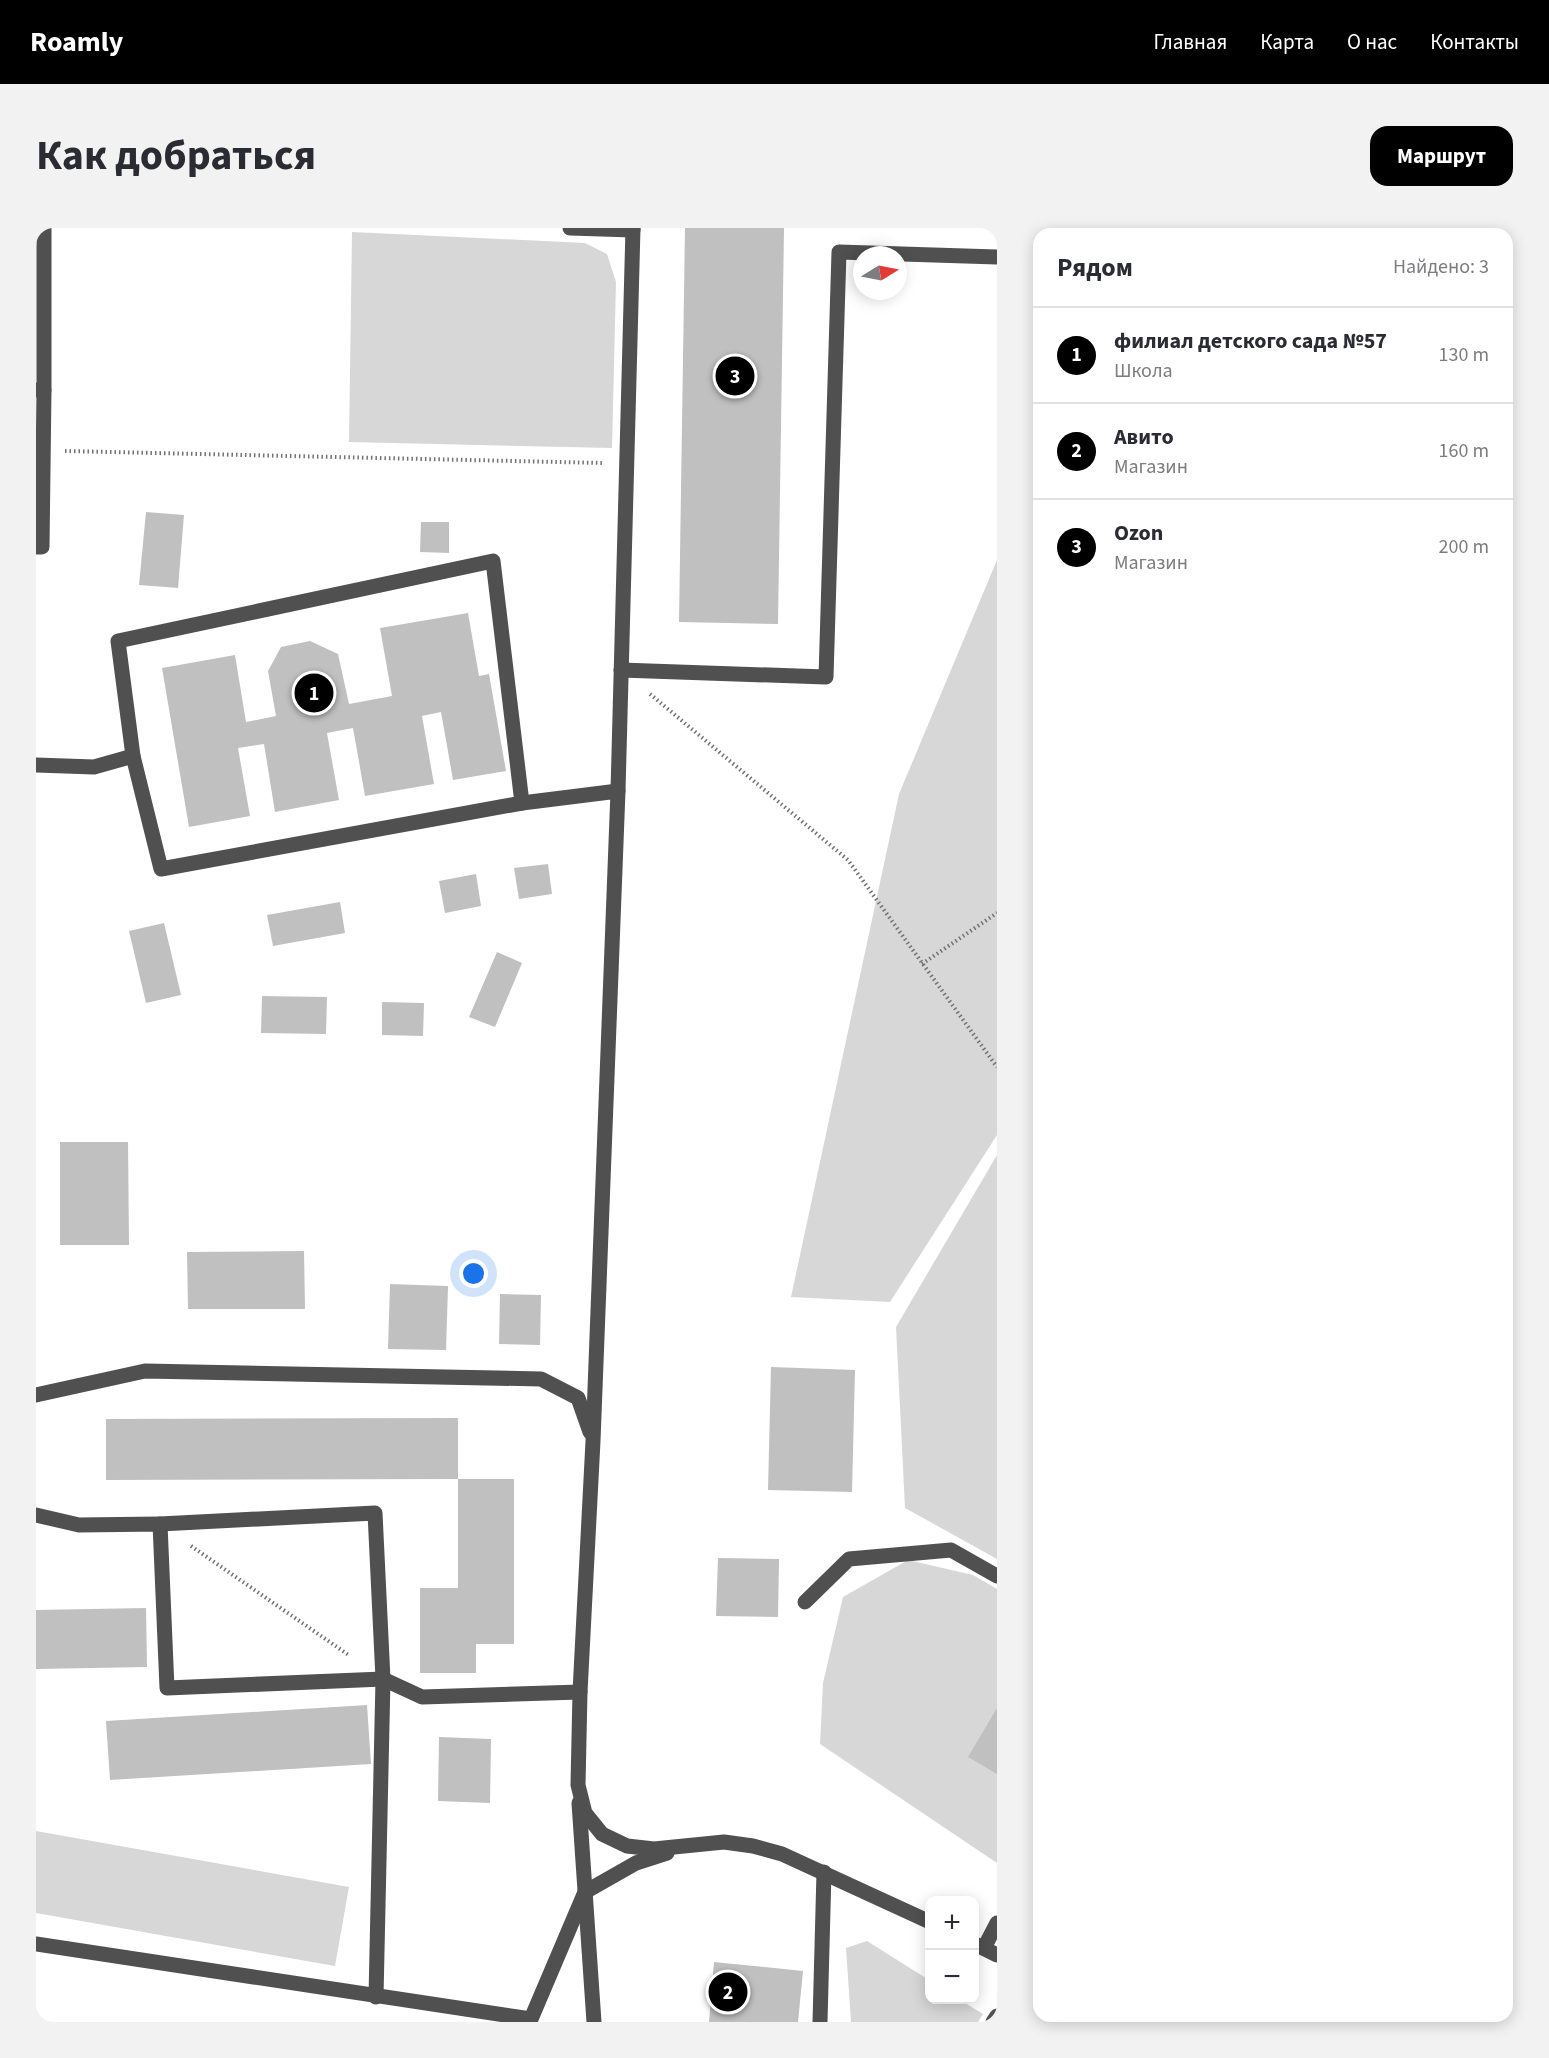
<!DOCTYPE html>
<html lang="ru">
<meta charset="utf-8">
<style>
:root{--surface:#fff;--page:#f2f2f3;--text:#2b2b33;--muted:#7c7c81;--line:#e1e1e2;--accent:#000}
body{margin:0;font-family:"Source Sans 3",sans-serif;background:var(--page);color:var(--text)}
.controls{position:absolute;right:18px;bottom:18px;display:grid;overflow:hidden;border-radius:12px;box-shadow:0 3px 15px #0003}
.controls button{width:54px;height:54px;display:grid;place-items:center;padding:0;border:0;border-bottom:2px solid var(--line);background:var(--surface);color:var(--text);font:30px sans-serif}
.compass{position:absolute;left:817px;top:18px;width:54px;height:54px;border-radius:50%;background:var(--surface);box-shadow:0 3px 15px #0003;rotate:80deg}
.you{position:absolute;left:438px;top:1046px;width:21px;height:21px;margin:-15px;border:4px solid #fff;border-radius:50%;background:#1a73e8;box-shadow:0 0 0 9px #1a73e833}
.badge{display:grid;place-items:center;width:39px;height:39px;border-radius:50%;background:var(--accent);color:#fff;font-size:20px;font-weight:700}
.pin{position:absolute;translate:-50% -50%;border:3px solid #fff;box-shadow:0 2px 6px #0006}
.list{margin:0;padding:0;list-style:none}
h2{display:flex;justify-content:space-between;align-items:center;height:78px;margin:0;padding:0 24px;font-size:26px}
h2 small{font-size:20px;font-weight:400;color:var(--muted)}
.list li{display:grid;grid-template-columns:39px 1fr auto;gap:18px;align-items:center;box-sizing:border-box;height:96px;padding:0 24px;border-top:2px solid var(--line)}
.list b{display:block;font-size:22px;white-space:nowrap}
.list p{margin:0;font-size:20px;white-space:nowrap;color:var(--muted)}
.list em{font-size:20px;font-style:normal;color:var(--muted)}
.map{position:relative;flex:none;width:961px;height:1794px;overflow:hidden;border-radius:18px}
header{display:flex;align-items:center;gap:36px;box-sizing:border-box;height:84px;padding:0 30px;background:var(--accent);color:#fff}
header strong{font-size:28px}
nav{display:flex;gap:33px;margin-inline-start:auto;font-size:21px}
.intro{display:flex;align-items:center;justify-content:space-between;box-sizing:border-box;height:144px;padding:0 36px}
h1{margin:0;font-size:42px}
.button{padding:15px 27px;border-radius:18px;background:var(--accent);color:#fff;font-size:21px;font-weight:700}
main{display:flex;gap:36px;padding:0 36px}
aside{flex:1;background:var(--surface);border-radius:18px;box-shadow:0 3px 15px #0003}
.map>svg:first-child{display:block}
</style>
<header>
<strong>Roamly</strong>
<nav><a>Главная</a><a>Карта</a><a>О нас</a><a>Контакты</a></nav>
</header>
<div class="intro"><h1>Как добраться</h1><a class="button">Маршрут</a></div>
<main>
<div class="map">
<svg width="961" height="1794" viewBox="0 0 961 1794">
<rect width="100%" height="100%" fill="#fff"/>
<g fill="#d7d7d7">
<path d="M316,4L549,15L571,26L580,54L576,220L313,214Z"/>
<path d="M961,332V907L854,1074L755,1069L863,566Z"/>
<path d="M961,927V1331L869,1280L860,1099Z"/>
<path d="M872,1332L937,1347L961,1361V1635L784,1516L787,1455L807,1369Z"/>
<path d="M0,1603L313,1659L299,1738L0,1685Z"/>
<path d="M831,1713L893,1752L894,1772H924L947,1786L942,1794H815L810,1720Z"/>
</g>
<g fill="#c0c0c0">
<path d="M649,0H748L742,396L643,394Z"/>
<path d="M110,284L148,287L142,360L103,357Z"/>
<path d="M385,294H413V325L384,324Z"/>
<path d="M432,385L443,448L453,446L470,543L417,552L405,484L386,488L398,556L329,568L317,500L291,505L303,572L239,584L228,516L202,520L214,588L153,599L126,440L199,427L210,494L240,488L232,443L245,419L274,413L302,426L313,476L356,468L344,400Z"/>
<path d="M512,636L516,666L483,671L478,640Z"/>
<path d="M440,646L445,678L409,685L403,653Z"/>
<path d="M304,674L309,705L237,718L231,687Z"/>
<path d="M128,695L145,767L110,775L93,703Z"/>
<path d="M461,724L486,735L459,799L433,789Z"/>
<path d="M226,768L291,769L290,806L225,805Z"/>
<path d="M346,774L388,775L387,808L346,807Z"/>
<path d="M24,914H92L93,1017H24Z"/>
<path d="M268,1023L269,1081H152L151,1024Z"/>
<path d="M354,1056L412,1058L410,1122L352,1121Z"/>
<path d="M464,1066L505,1067L504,1117L463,1116Z"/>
<path d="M735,1139L819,1142L816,1264L732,1262Z"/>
<path d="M422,1190V1251L70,1252V1191Z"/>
<path d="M422,1251H478V1416H440V1445H384V1360H422Z"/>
<path d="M682,1330L743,1331L742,1389L680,1388Z"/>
<path d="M110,1380L111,1439L0,1441V1382Z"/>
<path d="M331,1477L335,1536L74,1552L70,1493Z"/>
<path d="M961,1480V1546L932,1529Z"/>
<path d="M403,1509L455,1511L454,1575L402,1573Z"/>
<path d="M678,1734L767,1743L762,1794H673Z"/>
</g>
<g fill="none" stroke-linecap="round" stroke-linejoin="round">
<g stroke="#727272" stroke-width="4" stroke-dasharray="1.5 3" stroke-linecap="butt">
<path d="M29,223L567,235"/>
<path d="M614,466L812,632L961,839"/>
<path d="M886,736L961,685"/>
<path d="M155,1318L314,1428"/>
</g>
<g stroke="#505050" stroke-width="15">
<path d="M8,0V162"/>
<path d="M534,0L597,2"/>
<path d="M0,162H8L6,319H0"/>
<path d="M457,333L486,575L125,641L97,528L82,413Z"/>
<path d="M585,442L790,449L803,24L961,29"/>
<path d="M0,537L58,539L97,528"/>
<path d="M582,563L597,0"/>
<path d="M486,575L582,563L557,1213L544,1464L542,1557L549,1585L566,1606L591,1618L618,1621L688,1614L717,1618L746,1626L894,1694"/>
<path d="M0,1167L109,1143L505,1151L542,1170L554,1204"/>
<path d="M0,1287L43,1297L124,1296L131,1460L347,1451L386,1469L544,1464"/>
<path d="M124,1296L339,1285L347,1451L340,1769"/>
<path d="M769,1374L813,1331L915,1322L961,1348"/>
<path d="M543,1575L558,1794"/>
<path d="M0,1716L495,1791L549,1664L600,1635L631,1625"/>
<path d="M939,1716L961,1727"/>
<path d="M948,1720L961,1695"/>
<path d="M784,1794L788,1644"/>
<path d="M957,1794L961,1788"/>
</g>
</g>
</svg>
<div class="controls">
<button>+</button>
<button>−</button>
</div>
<svg class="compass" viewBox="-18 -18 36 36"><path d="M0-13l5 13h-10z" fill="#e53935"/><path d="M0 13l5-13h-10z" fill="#7c7c81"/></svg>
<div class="you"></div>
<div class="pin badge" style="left:278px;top:465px">1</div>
<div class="pin badge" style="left:692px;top:1764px">2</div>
<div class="pin badge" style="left:699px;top:148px">3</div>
</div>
<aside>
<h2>Рядом<small>Найдено: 3</small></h2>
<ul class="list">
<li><span class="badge">1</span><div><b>филиал детского сада №57</b><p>Школа</p></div><em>130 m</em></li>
<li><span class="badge">2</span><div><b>Авито</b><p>Магазин</p></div><em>160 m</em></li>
<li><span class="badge">3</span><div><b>Ozon</b><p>Магазин</p></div><em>200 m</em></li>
</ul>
</aside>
</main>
